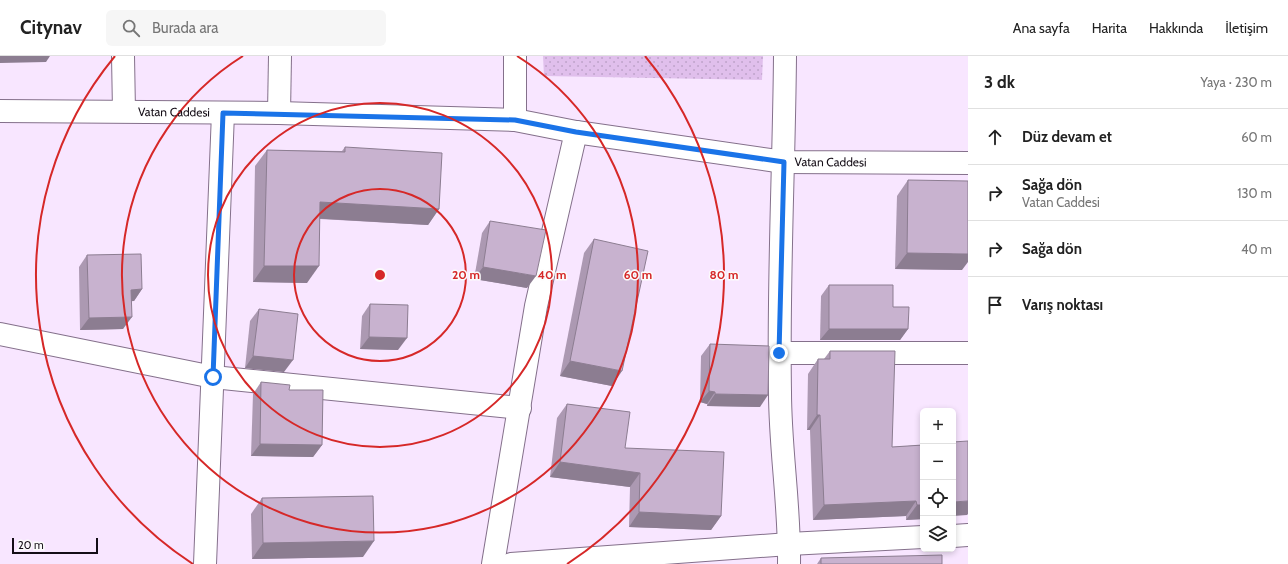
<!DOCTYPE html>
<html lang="tr">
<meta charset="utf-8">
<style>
:root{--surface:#fff;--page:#f6f6f6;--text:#222;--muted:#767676;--line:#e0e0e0}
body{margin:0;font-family:Cabin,sans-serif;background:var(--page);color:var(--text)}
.controls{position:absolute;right:12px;bottom:12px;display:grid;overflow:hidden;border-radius:6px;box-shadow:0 2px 6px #0003}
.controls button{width:36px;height:36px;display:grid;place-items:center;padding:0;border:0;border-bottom:1px solid var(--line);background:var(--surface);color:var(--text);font:20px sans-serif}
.scale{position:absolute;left:12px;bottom:10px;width:86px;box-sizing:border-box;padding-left:4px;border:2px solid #140d16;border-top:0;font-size:11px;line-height:14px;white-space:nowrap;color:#140d16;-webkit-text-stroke:3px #fbfbfb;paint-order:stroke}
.stop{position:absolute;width:12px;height:12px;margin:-9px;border:3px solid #1a73e8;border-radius:50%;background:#fff}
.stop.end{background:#1a73e8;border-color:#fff;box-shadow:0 1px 4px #0008}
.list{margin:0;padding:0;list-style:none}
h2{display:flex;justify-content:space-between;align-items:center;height:52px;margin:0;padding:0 16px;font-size:17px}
h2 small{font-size:13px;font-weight:400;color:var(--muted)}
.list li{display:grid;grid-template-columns:26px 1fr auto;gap:12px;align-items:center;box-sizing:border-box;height:56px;padding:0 16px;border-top:1px solid var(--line)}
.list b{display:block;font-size:15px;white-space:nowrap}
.list p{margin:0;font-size:13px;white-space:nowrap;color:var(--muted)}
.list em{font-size:13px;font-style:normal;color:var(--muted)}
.icon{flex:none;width:22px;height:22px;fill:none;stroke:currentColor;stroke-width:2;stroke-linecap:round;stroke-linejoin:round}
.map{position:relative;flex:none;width:968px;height:508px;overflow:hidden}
header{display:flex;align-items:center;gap:24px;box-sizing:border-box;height:56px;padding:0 20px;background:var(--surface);border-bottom:1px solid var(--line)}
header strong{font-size:19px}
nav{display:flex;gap:22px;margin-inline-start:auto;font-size:14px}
.search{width:280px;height:36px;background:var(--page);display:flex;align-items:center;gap:10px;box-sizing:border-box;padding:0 14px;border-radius:6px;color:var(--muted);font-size:15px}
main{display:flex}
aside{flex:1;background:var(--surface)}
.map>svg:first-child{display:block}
</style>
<header>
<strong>Citynav</strong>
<div class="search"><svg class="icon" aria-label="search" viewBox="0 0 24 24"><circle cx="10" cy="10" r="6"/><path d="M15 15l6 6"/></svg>Burada ara</div>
<nav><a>Ana sayfa</a><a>Harita</a><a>Hakkında</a><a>İletişim</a></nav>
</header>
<main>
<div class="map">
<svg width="968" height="508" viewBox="0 0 968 508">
<defs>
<pattern id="park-dots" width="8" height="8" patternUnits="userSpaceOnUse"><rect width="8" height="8" fill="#e0bfec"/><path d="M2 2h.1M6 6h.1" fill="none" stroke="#bfa3ca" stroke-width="1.8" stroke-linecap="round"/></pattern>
</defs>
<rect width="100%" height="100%" fill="#f8e6ff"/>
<path fill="url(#park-dots)" d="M543,0H763L762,24L544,20Z"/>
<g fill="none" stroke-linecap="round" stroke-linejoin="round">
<g stroke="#84708b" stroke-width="24">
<g id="minor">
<path d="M123,0L124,55"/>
<path d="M515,0V64"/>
<path d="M785,0C784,112 778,224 780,336C780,393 790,451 789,508"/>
<path id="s1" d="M0,55L279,57L515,64L576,76L784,106L968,107"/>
<path d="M279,57L280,0"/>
<path d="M0,278L213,321L520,352"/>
<path d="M779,297H968"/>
<path d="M953,480L968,479"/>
<path d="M205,508L223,57"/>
<path d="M493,508L536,250L576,76"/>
<path d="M511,508L789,488L923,481"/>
</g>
</g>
<use href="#minor" stroke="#fff" stroke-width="22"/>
</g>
<g fill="#ac99b2">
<path d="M345,91L439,153L428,169L320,163L307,227L253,226L255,110L267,94L342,95Z"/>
<path d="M908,124L962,214L895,213L897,140Z"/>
<path d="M490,165L527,232L474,223L482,177Z"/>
<path d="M594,183L612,330L560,320L584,197Z"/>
<path d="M87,199L142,233L134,245H131L123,273L80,274L79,211Z"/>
<path d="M829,229L908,273L900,284H820L821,240Z"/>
<path d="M370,248L398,294L360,293L362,260Z"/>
<path d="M259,253L284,316L245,312L250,265Z"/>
<path d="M710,288L760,351L707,350V348L700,346L701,300Z"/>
<path d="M830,295L892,391L923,389V463L906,464V460L813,464L810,374H807L808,318L818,303H824Z"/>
<path d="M261,326L289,334L322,389L313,401L251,400L253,338Z"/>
<path d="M567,348L625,392L721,460L711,474L629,471L630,431L550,421L557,362Z"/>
<path d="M262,442L363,501L252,503L251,458Z"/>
<path d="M821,502L942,508H817Z"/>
</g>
<g fill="#8c7d91">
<path d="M0,0H50L46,6L0,7Z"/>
<path d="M320,146L439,153L428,169L309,162Z"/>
<path d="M907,197L968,198V206L962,214L895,213Z"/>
<path d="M264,210H319L307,227L253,226Z"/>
<path d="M483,211L536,220L527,232L474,223Z"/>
<path d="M142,233L134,245L122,246L131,234Z"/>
<path d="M132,261L123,273L80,274L89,262Z"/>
<path d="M829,273H908L900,284H820Z"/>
<path d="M369,281L407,282L398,294L360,293Z"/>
<path d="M253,300L293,304L284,316L245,312Z"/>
<path d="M570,305L622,315L612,330L560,320Z"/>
<path d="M709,335L715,336L707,348L700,346Z"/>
<path d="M715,338L768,339L760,351L707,350Z"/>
<path d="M817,359H820L810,374H807Z"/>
<path d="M260,388L322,389L313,401L251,400Z"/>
<path d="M560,406L640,417L630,431L550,421Z"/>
<path d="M916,445L906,460L813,464L824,449Z"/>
<path d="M968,445V458L967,459L953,460V446Z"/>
<path d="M917,449H923V463L906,464Z"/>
<path d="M639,456L721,460L711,474L629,471Z"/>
<path d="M374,485L363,501L252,503L263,487Z"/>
</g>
<g fill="#c8b2cf" stroke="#8c7d91">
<path d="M345,91L442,97L439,153L320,146L319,210H264L267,94L345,96Z"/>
<path d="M908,124L968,125V198L907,197Z"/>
<path d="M490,165L546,174L536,220L483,211Z"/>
<path d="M594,183L648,195L622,315L570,305Z"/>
<path d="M141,198L142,233L131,234L132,261L89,262L87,199Z"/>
<path d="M829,229H893V251H909L908,273H829Z"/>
<path d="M370,248L408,249L407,282L369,281Z"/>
<path d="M259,253L298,258L293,304L253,300Z"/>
<path d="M710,288L769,290L768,339L715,338V336L709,335Z"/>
<path d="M830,295H895L892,391L923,389V449H917L916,445L824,449L820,359H817L818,303H830Z"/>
<path d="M261,326L290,329L289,334H323L322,389L260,388Z"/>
<path d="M567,348L630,356L625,392L724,396L721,460L639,456L640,417L560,406Z"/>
<path d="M968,385V445L953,446V386Z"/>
<path d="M373,440L374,485L263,487L262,442Z"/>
<path d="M942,499V508H821V502Z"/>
</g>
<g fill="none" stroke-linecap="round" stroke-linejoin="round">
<path stroke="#1a73e8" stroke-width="5" d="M213,321L223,57L515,64L576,76L784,106L779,297"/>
</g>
<g fill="none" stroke="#d62828" stroke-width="2">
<circle cx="380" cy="219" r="86"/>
<circle cx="380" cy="219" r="172"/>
<path d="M517 0A258 258 0 1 1 243 0"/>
<path d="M193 508A344 344 0 0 1 115 0M645 0A344 344 0 0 1 567 508"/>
</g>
<g text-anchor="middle" stroke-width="3" stroke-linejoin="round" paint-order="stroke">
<g font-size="12" fill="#140d16" stroke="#fbfbfb">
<text dy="4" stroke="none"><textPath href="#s1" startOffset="174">Vatan Caddesi</textPath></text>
<text dy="4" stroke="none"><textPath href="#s1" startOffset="834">Vatan Caddesi</textPath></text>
</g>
</g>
<circle cx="380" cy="219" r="6" fill="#d62828" stroke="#fbfbfb" stroke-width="2"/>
<g font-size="12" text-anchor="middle" font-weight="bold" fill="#d62828" stroke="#fbfbfb" stroke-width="3" stroke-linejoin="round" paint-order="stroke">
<text x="466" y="223">20 m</text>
<text x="552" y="223">40 m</text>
<text x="638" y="223">60 m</text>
<text x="724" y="223">80 m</text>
</g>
</svg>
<div class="controls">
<button>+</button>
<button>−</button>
<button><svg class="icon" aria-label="locate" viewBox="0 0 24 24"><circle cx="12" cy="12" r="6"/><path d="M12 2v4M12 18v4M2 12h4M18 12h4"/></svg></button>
<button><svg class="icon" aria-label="layers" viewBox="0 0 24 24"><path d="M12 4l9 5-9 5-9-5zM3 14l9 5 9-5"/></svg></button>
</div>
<div class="scale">20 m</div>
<div class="stop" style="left:213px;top:321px"></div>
<div class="stop end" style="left:779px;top:297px"></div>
</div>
<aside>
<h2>3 dk<small>Yaya · 230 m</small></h2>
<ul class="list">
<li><svg class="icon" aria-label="ahead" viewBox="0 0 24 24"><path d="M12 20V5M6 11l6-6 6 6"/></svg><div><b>Düz devam et</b></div><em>60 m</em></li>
<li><svg class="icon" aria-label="right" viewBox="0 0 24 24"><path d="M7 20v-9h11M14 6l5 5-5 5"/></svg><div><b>Sağa dön</b><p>Vatan Caddesi</p></div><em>130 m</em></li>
<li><svg class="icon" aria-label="right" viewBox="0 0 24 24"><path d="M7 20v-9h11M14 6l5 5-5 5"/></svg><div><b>Sağa dön</b></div><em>40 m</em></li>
<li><svg class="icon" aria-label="arrive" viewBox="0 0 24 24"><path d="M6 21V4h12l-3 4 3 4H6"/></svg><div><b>Varış noktası</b></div></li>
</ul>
</aside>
</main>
